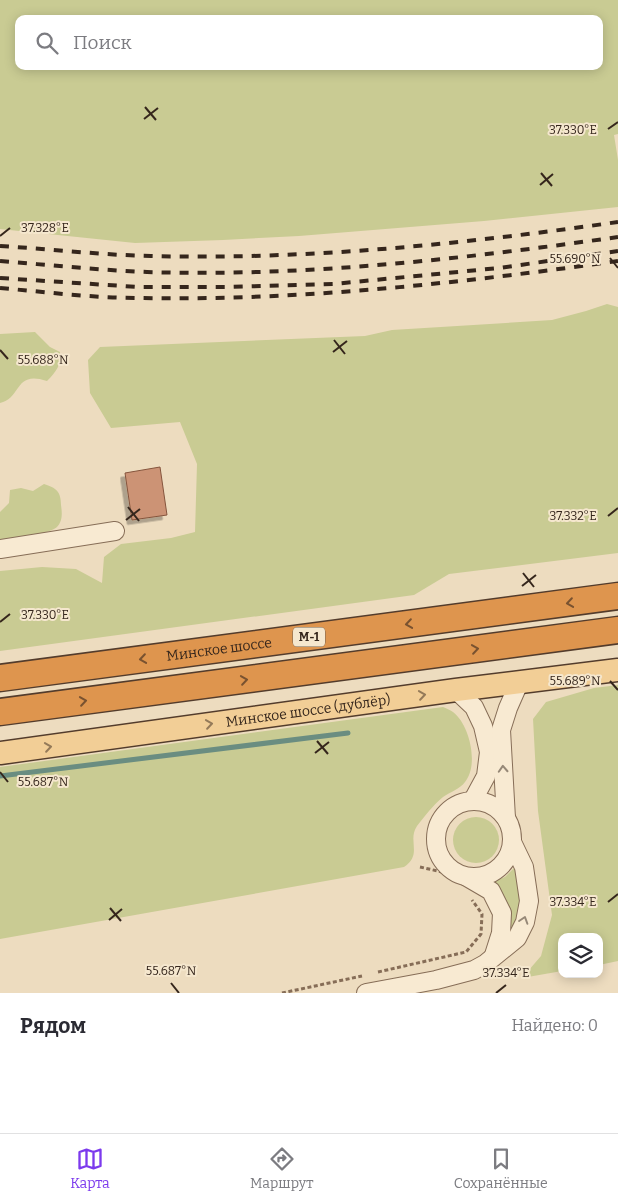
<!DOCTYPE html>
<html lang="ru">
<meta charset="utf-8">
<style>
:root{--surface:#fff;--page:#f2f2f3;--text:#2b2b33;--muted:#7c7c81;--line:#e1e1e2;--accent:#7c3aed}
body{margin:0;font-family:Bitter,serif;background:var(--page);color:var(--text)}
.controls{position:absolute;right:15px;bottom:15px;display:grid;overflow:hidden;border-radius:10px;box-shadow:0 2px 12px #0003}
.controls button{width:45px;height:45px;display:grid;place-items:center;padding:0;border:0;border-bottom:1px solid var(--line);background:var(--surface);color:var(--text);font:25px sans-serif}
.list{margin:0;padding:0;list-style:none}
h2{display:flex;justify-content:space-between;align-items:center;height:65px;margin:0;padding:0 20px;font-size:21px}
h2 small{font-size:16px;font-weight:400;color:var(--muted)}
.icon{flex:none;width:28px;height:28px;fill:none;stroke:currentColor;stroke-width:2;stroke-linecap:round;stroke-linejoin:round}
.map{position:relative;flex:none;width:618px;height:993px;overflow:hidden}
.search{position:absolute;background:var(--surface);box-shadow:0 2px 12px #0003;left:15px;right:15px;top:15px;height:55px;display:flex;align-items:center;gap:12px;box-sizing:border-box;padding:0 18px;border-radius:10px;color:var(--muted);font-size:19px}
.sheet{height:140px;background:var(--surface)}
nav{display:flex;justify-content:space-around;align-items:center;box-sizing:border-box;height:70px;border-top:1px solid var(--line);background:var(--surface);font-size:14px;color:var(--muted)}
nav a{display:grid;justify-items:center;gap:2px}
nav .on{color:var(--accent)}
.map>svg:first-child{display:block}
</style>
<div class="map">
<svg width="618" height="993" viewBox="0 0 618 993">
<defs>
<filter id="shadow"><feDropShadow dx="-4.5" dy="4.5" stdDeviation="0" flood-color="#0004"/></filter>
</defs>
<rect width="100%" height="100%" fill="#eddcbf"/>
<g fill="#c9cb93" fill-rule="evenodd">
<path d="M0,0H618V134L614,135L618,160V207L484,221L299,236L223,240L135,243L0,229ZM19,19H599V66H19Z"/>
<path d="M607,304L618,307V553L449,574L414,595L0,651V571L42,567L76,569L102,583L104,557L121,544L171,538L195,532L197,464L180,422L111,428L90,393L88,360L100,347L365,336L392,330L552,320L586,311Z"/>
<path d="M35,332L50,347L60,352C61,365 57,371 47,381C14,370 22,398 0,403V334Z"/>
<path d="M44,484C56,488 61,491 61,505C62,512 63,521 57,527C50,534 11,539 0,542V512L9,503L10,490L21,488L33,491Z"/>
<path d="M618,685V961L599,965V937H562V971L522,978L541,956L552,915L538,811L533,719L546,702L594,688Z"/>
<path d="M443,707C446,708 450,710 453,712C470,725 479,765 465,782C460,789 450,792 443,797C434,804 424,817 417,826C407,841 423,854 404,867L0,939V767Z"/>
<circle cx="476" cy="840" r="23"/>
<path d="M518,864L521,900L515,932L506,941L490,883L505,877Z"/>
</g>
<g fill="none" stroke-linecap="round" stroke-linejoin="round">
<path stroke="#6a8d81" stroke-width="5" d="M0,776L348,733"/>
</g>
<path fill="#cc9375" stroke="#85553d" filter="url(#shadow)" d="M160,467L167,515L132,520L125,473Z"/>
<g fill="none" stroke-linecap="round" stroke-linejoin="round">
<g stroke="#866d57" stroke-width="20">
<g id="minor">
<path d="M0,549L115,531"/>
<path d="M456,690L474,707L483,726L489,752L486,776L473,800"/>
<circle cx="474" cy="839" r="38"/>
<path d="M506,818L501,730L508,708L519,683"/>
<path d="M467,877L491,891L502,913L501,933L494,955"/>
<path d="M366,993L436,980L474,970L485,964L517,938L525,922L529,901L524,867L512,842"/>
</g>
</g>
<g stroke="#533c2c" stroke-width="25">
<g id="major">
<path id="s1" d="M0,753L456,690L618,670"/>
</g>
</g>
<g stroke="#533c2c" stroke-width="29">
<g id="highway">
<path id="s2" d="M0,678L618,596"/>
<path d="M0,712L618,630"/>
</g>
</g>
<g stroke="#866d57" stroke-width="3" stroke-dasharray="4 2.5" stroke-linecap="butt">
<path d="M420,867L442,872L452,879"/>
<path d="M378,972L466,952L481,934L482,914L472,900"/>
<path d="M282,993L362,976"/>
</g>
<use href="#minor" stroke="#f8ead2" stroke-width="18"/>
<use href="#major" stroke="#f2ce96" stroke-width="22"/>
<use href="#highway" stroke="#de954e" stroke-width="26"/>
<g stroke="#35261c" stroke-width="4" stroke-dasharray="9 9" stroke-linecap="butt">
<path d="M0,246C50,249 101,255 151,256C308,260 463,244 618,222"/>
<path d="M0,261C49,265 98,270 147,272C305,277 462,259 618,237"/>
<path d="M0,278L138,287H225L333,284L499,268L618,251"/>
<path d="M0,288C46,292 93,298 140,298C300,301 460,283 618,261"/>
</g>
</g>
<defs><path id="oneway-chevron" d="M-2-3.5L2.5 0L-2 3.5" fill="none" stroke-width="1.6" stroke-linecap="round" stroke-linejoin="round" transform="scale(1.25)"/></defs>
<g stroke="#795230">
<use href="#oneway-chevron" transform="translate(570 603) rotate(172)"/>
<use href="#oneway-chevron" transform="translate(409 624) rotate(172)"/>
<use href="#oneway-chevron" transform="translate(475 649) rotate(-8)"/>
<use href="#oneway-chevron" transform="translate(143 659) rotate(172)"/>
<use href="#oneway-chevron" transform="translate(244 680) rotate(-8)"/>
<use href="#oneway-chevron" transform="translate(83 701) rotate(-8)"/>
</g>
<g stroke="#947a59">
<use href="#oneway-chevron" transform="translate(422 695) rotate(-8)"/>
<use href="#oneway-chevron" transform="translate(209 724) rotate(-8)"/>
<use href="#oneway-chevron" transform="translate(48 747) rotate(-8)"/>
</g>
<g stroke="#968877">
<use href="#oneway-chevron" transform="translate(503 769) rotate(-93)"/>
<use href="#oneway-chevron" transform="translate(524 920) rotate(-72)"/>
</g>
<path fill="none" stroke="#35261c" stroke-width="2" d="M145,107L156,120M144,119L158,108M608,129L618,122M541,173L552,186M540,185L553,174M0,236L10,228M610,258L618,268M334,340L345,354M0,350L8,359M333,352L347,341M128,507L139,521M608,516L618,508M126,520L140,509M523,573L534,587M522,586L536,575M0,622L10,614M610,681L618,690M317,741L328,754M315,753L329,742M0,772L8,782M608,902L618,894M110,908L121,921M109,920L122,909M171,983L179,993M496,993L506,985"/>
<g text-anchor="middle" stroke-width="4" stroke-linejoin="round" paint-order="stroke">
<rect fill="#f5e7ce" stroke="#6f6051" stroke-width="1" x="293" y="627.5" width="32" height="19" rx="4"/>
<g font-size="12" font-weight="bold" fill="#35261c">
<text x="309" y="641">М-1</text>
</g>
<g font-size="14" fill="#35261c" stroke="#f5e7ce">
<text dy="5" stroke="none"><textPath href="#s2" startOffset="221">Минское шоссе</textPath></text>
<text dy="5" stroke="none"><textPath href="#s1" startOffset="311">Минское шоссе (дублёр)</textPath></text>
</g>
</g>
<g font-size="12" text-anchor="middle" fill="#35261c" stroke="#f5e7ce" stroke-width="4" stroke-linejoin="round" paint-order="stroke">
<text x="573" y="134">37.330°E</text>
<text x="45" y="232">37.328°E</text>
<text x="575" y="263">55.690°N</text>
<text x="43" y="364">55.688°N</text>
<text x="573" y="520">37.332°E</text>
<text x="45" y="619">37.330°E</text>
<text x="575" y="685">55.689°N</text>
<text x="43" y="786">55.687°N</text>
<text x="573" y="906">37.334°E</text>
<text x="171" y="975">55.687°N</text>
<text x="506" y="977">37.334°E</text>
</g>
</svg>
<div class="controls">
<button><svg class="icon" aria-label="layers" viewBox="0 0 24 24"><path d="M12 4l9 5-9 5-9-5zM3 14l9 5 9-5"/></svg></button>
</div>
<div class="search"><svg class="icon" aria-label="search" viewBox="0 0 24 24"><circle cx="10" cy="10" r="6"/><path d="M15 15l6 6"/></svg>Поиск</div>
</div>
<section class="sheet">
<h2>Рядом<small>Найдено: 0</small></h2>
<ul class="list">
</ul>
</section>
<nav>
<a class="on"><svg class="icon" aria-label="map" viewBox="0 0 24 24"><path d="M3 6l6-2 6 2 6-2v14l-6 2-6-2-6 2zM9 4v14M15 6v14"/></svg>Карта</a>
<a><svg class="icon" aria-label="directions" viewBox="0 0 24 24"><path d="M12 3l9 9-9 9-9-9zM9 14v-3h6M13 9l2 2-2 2"/></svg>Маршрут</a>
<a><svg class="icon" aria-label="saved" viewBox="0 0 24 24"><path d="M7 4h10v16l-5-4-5 4z"/></svg>Сохранённые</a>
</nav>
